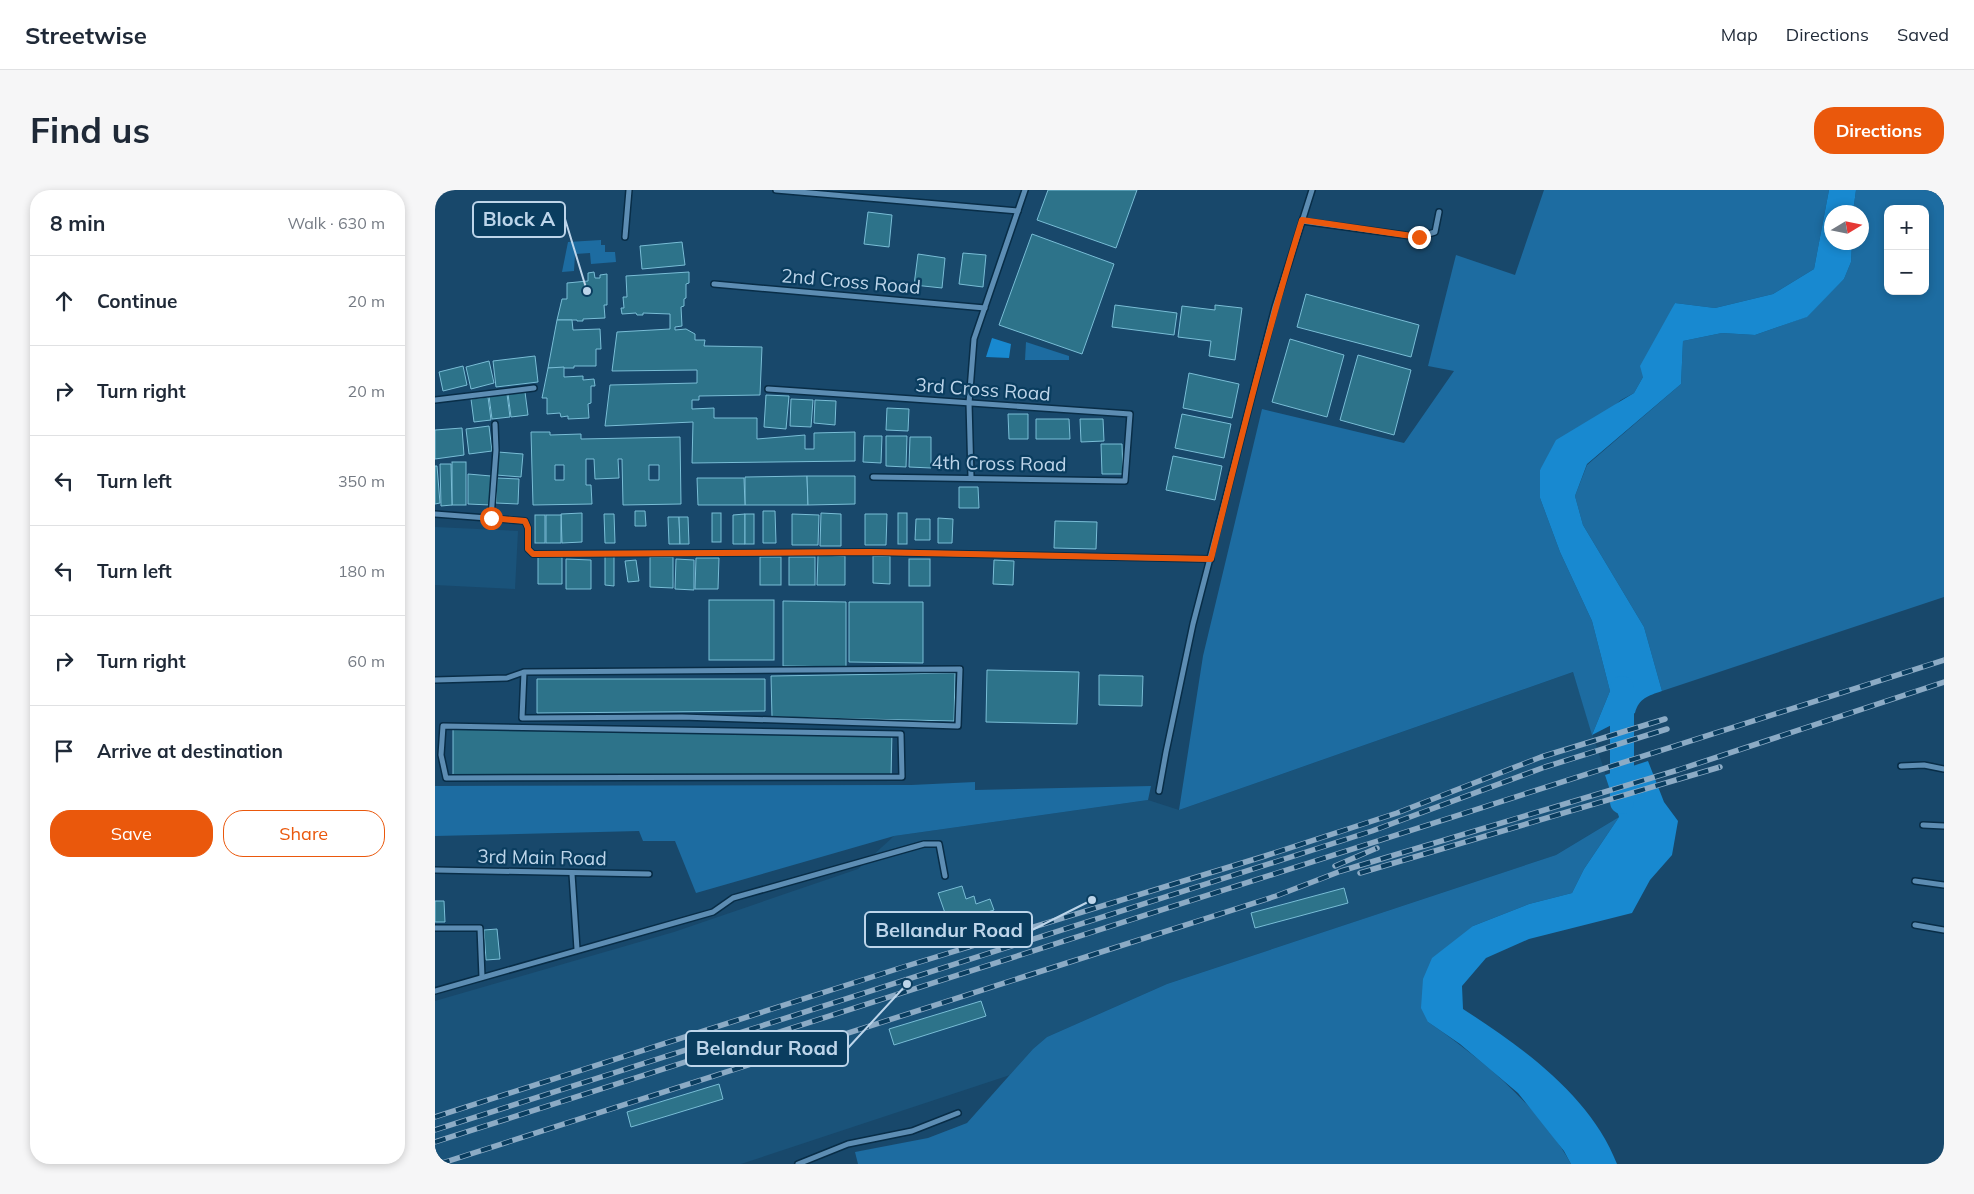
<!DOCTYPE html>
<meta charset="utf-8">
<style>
:root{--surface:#fff;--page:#f6f6f7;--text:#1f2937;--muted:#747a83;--line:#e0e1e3;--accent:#ea580c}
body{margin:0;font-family:Mulish,sans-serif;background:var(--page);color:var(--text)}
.controls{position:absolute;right:15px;top:15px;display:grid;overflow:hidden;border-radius:10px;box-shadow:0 2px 8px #0003}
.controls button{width:45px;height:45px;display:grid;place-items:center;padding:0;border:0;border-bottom:1px solid var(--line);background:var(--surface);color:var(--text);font:25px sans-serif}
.compass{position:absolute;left:1389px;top:15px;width:45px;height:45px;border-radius:50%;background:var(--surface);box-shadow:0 2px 8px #0003;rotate:80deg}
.stop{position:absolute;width:15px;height:15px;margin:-11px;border:4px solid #ea580c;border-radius:50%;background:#fff}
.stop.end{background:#ea580c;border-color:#fff;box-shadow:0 1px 5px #0008}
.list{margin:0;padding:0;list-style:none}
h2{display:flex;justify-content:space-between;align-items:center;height:65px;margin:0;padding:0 20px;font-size:21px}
h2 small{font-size:16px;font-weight:400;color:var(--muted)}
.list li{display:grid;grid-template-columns:32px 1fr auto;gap:15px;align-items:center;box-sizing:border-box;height:90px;padding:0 20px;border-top:1px solid var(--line)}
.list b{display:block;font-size:19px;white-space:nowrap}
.list em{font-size:16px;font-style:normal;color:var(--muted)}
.actions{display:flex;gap:10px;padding:15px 20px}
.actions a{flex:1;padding:11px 0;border:1px solid var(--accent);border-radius:20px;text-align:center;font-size:18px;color:var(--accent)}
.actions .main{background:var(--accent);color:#fff}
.icon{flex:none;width:28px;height:28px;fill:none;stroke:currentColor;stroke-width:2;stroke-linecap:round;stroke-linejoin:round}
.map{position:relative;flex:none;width:1509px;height:974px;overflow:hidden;border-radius:20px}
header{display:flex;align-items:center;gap:30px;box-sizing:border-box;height:70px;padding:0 25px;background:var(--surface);border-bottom:1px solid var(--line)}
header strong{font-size:24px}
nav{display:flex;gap:28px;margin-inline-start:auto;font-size:18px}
.intro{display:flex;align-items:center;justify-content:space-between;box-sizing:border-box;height:120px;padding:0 30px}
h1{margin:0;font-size:35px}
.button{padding:12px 22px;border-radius:20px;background:var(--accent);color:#fff;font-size:18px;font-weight:700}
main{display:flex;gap:30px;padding:0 30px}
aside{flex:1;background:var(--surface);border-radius:20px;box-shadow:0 2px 8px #0003}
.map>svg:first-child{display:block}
</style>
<header>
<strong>Streetwise</strong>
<nav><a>Map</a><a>Directions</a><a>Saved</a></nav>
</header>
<div class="intro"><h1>Find us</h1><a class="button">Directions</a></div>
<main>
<aside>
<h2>8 min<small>Walk · 630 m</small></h2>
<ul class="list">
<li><svg class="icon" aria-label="ahead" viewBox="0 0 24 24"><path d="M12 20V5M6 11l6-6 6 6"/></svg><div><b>Continue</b></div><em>20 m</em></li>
<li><svg class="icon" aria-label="right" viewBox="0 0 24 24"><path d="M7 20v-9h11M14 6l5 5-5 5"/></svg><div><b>Turn right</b></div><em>20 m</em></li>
<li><svg class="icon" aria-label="left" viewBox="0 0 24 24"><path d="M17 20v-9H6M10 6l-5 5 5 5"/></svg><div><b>Turn left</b></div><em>350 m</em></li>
<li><svg class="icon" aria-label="left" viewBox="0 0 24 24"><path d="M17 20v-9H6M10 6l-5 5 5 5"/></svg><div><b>Turn left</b></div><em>180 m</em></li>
<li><svg class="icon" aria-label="right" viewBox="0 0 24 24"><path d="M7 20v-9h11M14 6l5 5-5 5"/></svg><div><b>Turn right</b></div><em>60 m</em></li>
<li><svg class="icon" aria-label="arrive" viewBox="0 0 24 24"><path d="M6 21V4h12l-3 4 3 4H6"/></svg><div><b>Arrive at destination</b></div></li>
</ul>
<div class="actions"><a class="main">Save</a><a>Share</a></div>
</aside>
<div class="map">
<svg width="1509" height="974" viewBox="0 0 1509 974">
<rect width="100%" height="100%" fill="#18486b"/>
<g fill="#1a537a">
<path d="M0,337L83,341L80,399L0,395Z"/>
<path d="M1138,482L1184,627L1121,665L732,794L612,847L598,859L575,885L306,974H0V811L239,742L423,679L459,646L713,610L744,620Z"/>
</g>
<g fill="#1d6ca1" fill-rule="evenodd">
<path d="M1109,0H1394L1379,79L1338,104L1280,118L1240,113L1208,187L1199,203L1186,210L1105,280V308L1125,362L1157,431L1175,501L1157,545L1138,482L744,620L768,466L827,219L969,253L1019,181L993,176L1021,65L1080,85Z"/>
<path d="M1421,0H1509V407L1227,501L1209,437L1148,335L1140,306L1152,275L1246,194L1248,151L1287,143L1320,145L1371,127L1409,89L1416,72L1417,53L1426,52V22H1418ZM1453,19H1490V101H1453Z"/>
<path d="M166,50V55H170V62H180L181,72L156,74L155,63L140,64L139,81L127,82L133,52Z"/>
<path d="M591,152L634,166V170H590Z"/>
<path d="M540,592V600L716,596L713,610L459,646L261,703L240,651H208L204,641L0,646V596L476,595Z"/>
<path d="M1184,627L1149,679L1137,703L1094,714L1038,736L993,832C1047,869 1104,916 1136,974H423L420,962L493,948L532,933L598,859L612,847L732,794L1121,665Z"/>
</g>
<g fill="#1889d0">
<path d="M1394,0H1421L1418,22H1396V52L1417,53L1416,72L1409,89L1372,127L1320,145L1287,143L1248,151L1246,194L1152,274L1140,306L1148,335L1209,437L1227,501C1213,506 1204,508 1200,523L1157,545L1175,501L1157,431L1125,362L1105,308V280L1121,250L1199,203L1208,187L1205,176L1240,113L1280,118L1338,104L1379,79Z"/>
<path d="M557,148L576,154L574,168L551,167Z"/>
<path d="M1213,571L1229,612L1243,631L1237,665L1215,690L1197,723L1094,749L1051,768L1027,796L1028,819C1087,857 1156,906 1182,974H1136L1129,961L1083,903L1025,854L993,832L986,818L988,789L997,768L1038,736L1094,714L1137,703L1149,679L1184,627L1170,585Z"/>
</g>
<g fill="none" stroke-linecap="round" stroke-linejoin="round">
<path stroke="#1889d0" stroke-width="24" d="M1187,612V498"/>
</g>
<g fill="#2d738a" stroke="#79bdd6" fill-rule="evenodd">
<path d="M613,0H702L681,58L602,30Z"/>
<path d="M433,22L457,25L454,57L429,54Z"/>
<path d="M597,44L679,74L647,164L564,135Z"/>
<path d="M247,52L250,75L207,79L205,56Z"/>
<path d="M528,63L551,65L548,97L524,94Z"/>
<path d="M483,64L510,68L507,98L479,95Z"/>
<path d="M159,82L160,88H165V85L172,84V115H169L170,128L148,129V131H142V130H122L127,109H132V93L153,91V83Z"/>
<path d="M254,82V93L251,94V108L249,109V116L246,117L247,136L240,137V140L251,139L260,144V150H270L269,156L327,157L325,205L264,206V210H257V219L279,218V228H322V249L370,245V259H379V243L420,242V271L257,273L258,232L170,236L175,195L262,193V180L177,181L182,142L235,139V124L208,123V125H202L201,123L187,124L186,118H189L188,107H192L191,86Z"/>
<path d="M871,104L984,135L976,167L862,137Z"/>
<path d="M680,115L742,123L739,145L677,137Z"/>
<path d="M780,115L807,118L800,170L774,166L776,151L743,147L747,116L780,120Z"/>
<path d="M122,130H137L138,140L165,139L166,159H161V176H139V178H113Z"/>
<path d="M855,149L909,165L892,227L837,212Z"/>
<path d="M923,165L976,180L959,245L905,230Z"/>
<path d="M100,166L103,192L61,197L58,171Z"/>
<path d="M54,171L59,193L36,199L31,177Z"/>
<path d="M28,176L32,195L8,201L4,182Z"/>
<path d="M129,177V187L148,186V190L159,189L160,196H156V213L153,214L154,228L133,229V226L126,227L125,223L112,224V208H107L113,178Z"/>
<path d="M754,183L804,194L797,228L748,218Z"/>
<path d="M90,202L93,225L76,227L73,204Z"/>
<path d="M72,204L75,227L57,229L54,206Z"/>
<path d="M331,205L354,206L351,239L329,237Z"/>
<path d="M53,207L56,230L39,232L36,209Z"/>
<path d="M356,209L378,210L376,237L355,236Z"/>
<path d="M380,210L401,211L400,235L379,233Z"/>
<path d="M452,218L474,219L473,241L451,240Z"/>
<path d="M573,224H593V249H574Z"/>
<path d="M747,224L796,234L789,268L740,258Z"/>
<path d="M601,229H634L635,249H601Z"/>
<path d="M645,229H668L669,251L646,252Z"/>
<path d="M54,236L57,261L34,264L31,239Z"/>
<path d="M27,238L29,265L0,269V240Z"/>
<path d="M96,242H115V245L146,244V249L245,247L246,314L188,315L187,269H183L184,288L160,289L159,269H151V295H156L157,314L98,315ZM120,275H129V290H120ZM214,275H224V290H214Z"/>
<path d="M429,246H447L446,273L428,272Z"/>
<path d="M451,246H472L471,277L451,276Z"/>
<path d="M475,247H496V278L474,277Z"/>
<path d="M666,254H687L688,284H667Z"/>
<path d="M63,262L88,264L86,287L61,285Z"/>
<path d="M738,266L787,276L780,310L731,300Z"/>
<rect x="17" y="272" width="14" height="43"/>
<path d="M5,274H16L17,315L6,316Z"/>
<path d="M0,276H2L5,313L0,314Z"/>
<path d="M33,284L56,286L55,315L33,314Z"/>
<path d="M372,286L373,315H310V287Z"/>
<path d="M372,286H420V314L373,315Z"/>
<path d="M62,288L84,289L83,314L61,313Z"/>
<path d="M262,288H309L310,315H263Z"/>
<path d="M524,297H543L544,318H524Z"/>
<path d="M200,321H210L211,336H200Z"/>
<path d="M328,321H340L341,353H328Z"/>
<path d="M147,323V352L127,353L126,324Z"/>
<rect x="277" y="323" width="9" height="29"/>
<path d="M386,323L406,324V356H385Z"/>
<rect x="463" y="323" width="9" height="31"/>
<path d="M169,324H179L180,353H170Z"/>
<path d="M310,324V354H298V325Z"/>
<rect x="310" y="324" width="9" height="30"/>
<path d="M357,324L384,325L383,355H357Z"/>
<path d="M430,324H452L451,355H430Z"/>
<rect x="100" y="325" width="10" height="28"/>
<rect x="111" y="325" width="15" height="28"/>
<path d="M233,327H244L245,354H234Z"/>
<path d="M244,327H253L254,354H245Z"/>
<path d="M503,328L518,329L517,353H503Z"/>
<path d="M481,329H495V350H480Z"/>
<path d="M620,331L662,332L661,359L619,358Z"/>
<path d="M383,365L410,366V395H382Z"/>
<path d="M103,366L127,367V394H103Z"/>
<path d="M170,366H179V396L170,395Z"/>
<path d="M438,366H455V394L438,393Z"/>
<path d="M215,367H238V398L215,397Z"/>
<rect x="325" y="367" width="21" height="28"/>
<rect x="354" y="367" width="26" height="28"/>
<path d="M261,368H284L283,399H260Z"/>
<path d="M131,369L156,370V399H131Z"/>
<path d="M241,369L259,370V400L240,399Z"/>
<rect x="474" y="369" width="21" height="27"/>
<path d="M201,370L204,391L193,392L190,371Z"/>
<path d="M559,370L579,371L578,395L558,394Z"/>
<rect x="274" y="410" width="65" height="60"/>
<path d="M348,411L411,412V477L348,476Z"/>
<path d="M414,412H488V473L414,472Z"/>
<path d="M552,480L644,482L642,534L551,532Z"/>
<path d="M520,483L519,531L337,527L336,486Z"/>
<path d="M664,485L708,486L707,516L664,515Z"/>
<path d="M102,489H330V521L102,523Z"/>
<path d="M18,538L457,541L456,589L18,586Z"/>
<path d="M527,696L531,709L539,706L541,714L555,709L559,720L452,754L449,743L510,723L503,703Z"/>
<path d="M909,698L913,713L820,738L816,723Z"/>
<path d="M0,711H9L10,732H0Z"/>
<path d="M62,739L65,769L51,770L49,740Z"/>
<path d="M546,811L551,826L459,855L454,839Z"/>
<path d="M284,894L288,909L196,937L192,922Z"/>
</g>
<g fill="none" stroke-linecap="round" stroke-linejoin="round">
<g stroke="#082d47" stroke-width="8">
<g id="street">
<path d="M341,0L583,21"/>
<path d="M867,31L984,47L1000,42L1004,22"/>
<path d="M190,47L194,0"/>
<path d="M279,94L550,118"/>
<path d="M333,199L695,224L690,291L438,287"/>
<path d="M0,210L99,198"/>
<path d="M536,287L534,213L539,149L590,0"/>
<path d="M0,324L90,331L93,338V359L98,364L435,362L776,369"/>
<path d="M56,328L61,260L60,234"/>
<path d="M0,490L72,488L89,482L525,479L523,536L247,527L87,528L89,482"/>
<path d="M8,536L466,544L467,587L11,588L6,565Z"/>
<path d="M1466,576L1489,575L1509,579"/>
<path d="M724,601L731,562L758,434L840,117L877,0"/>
<path d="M1488,635L1509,636"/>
<path d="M0,680L214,684"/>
<path d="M137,684L142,759"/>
<path d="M1480,691L1509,695"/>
<path d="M1480,735L1509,740"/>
<path d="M0,738H45L47,787"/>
<path d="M0,801L278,722L298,708L489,654H504L510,686"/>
<path d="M363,974L413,954L477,941L523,923"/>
</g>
</g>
<use href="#street" stroke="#5d8db3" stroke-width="5"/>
<g stroke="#8cabc5" stroke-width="5.5">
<g id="rail">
<path d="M900,676L942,658"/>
<path d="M925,683L1285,577"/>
<path d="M0,927L465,778L830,666L962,623L1106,567L1230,529"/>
<path d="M0,940L937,641L1110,577L1232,539"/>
<path d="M0,952L1509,470"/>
<path d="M4,974L841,706L906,681L1243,580L1509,492"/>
</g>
</g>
<use href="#rail" stroke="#0a3d5f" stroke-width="4" stroke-dasharray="11" stroke-linecap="butt"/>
</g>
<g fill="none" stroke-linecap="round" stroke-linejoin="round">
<path stroke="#ea580c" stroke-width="6" d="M56,328L90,331L93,338V359L98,364L435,362L776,369C804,256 832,142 867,30L984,47"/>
</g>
<g text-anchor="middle" stroke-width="4.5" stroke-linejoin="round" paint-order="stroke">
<g font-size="19" fill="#bdd5ea" stroke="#0a3d5f">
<text transform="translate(416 91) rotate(5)" y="7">2nd Cross Road</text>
<text transform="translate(548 199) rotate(4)" y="7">3rd Cross Road</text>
<text transform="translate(564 273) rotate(1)" y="7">4th Cross Road</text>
<text transform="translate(107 667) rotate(1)" y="7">3rd Main Road</text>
</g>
</g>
<path fill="none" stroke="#bdd5ea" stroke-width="2" d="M152 101L130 29M657 710L597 740M472 794L413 858"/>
<g fill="#bdd5ea" stroke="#0a3d5f" stroke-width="2">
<circle cx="152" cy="101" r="5"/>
<circle cx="657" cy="710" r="5"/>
<circle cx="472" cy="794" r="5"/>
</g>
<g fill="#0a3d5f" stroke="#bdd5ea" stroke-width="2">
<rect x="38" y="12" width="92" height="35" rx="5"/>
<rect x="430" y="722" width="167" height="35" rx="5"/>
<rect x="251" y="841" width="162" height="35" rx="5"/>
</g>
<g font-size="20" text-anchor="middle" font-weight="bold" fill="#bdd5ea">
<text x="84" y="36">Block A</text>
<text x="514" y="747">Bellandur Road</text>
<text x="332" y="865">Belandur Road</text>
</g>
</svg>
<div class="controls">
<button>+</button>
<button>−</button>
</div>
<svg class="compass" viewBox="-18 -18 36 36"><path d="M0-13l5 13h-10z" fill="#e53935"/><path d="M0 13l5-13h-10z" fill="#747a83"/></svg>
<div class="stop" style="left:56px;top:328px"></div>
<div class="stop end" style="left:984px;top:47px"></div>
</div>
</main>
